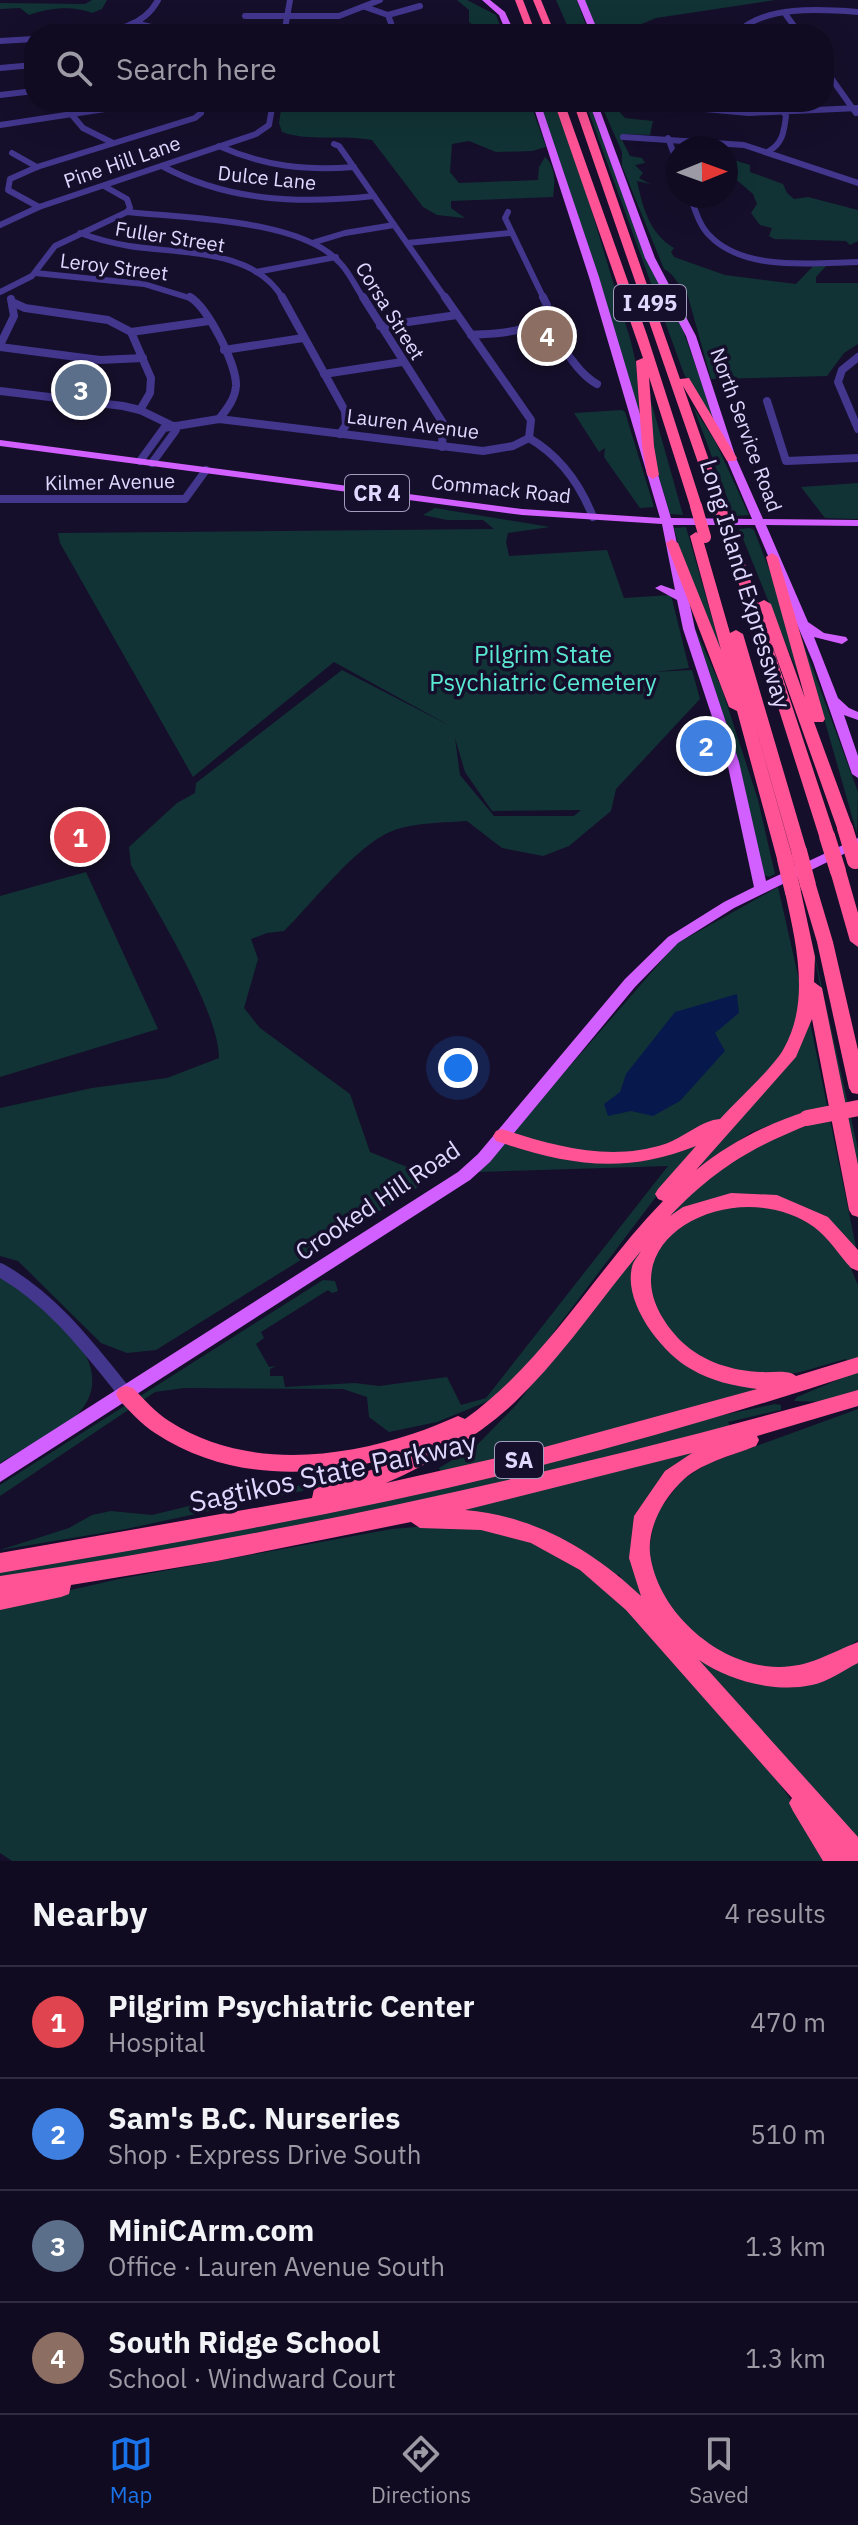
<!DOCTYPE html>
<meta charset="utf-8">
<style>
:root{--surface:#100b20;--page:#191429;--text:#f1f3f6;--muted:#9c9ba5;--line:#302b3e;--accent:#1a73e8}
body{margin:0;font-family:"IBM Plex Sans",sans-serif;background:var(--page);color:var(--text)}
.compass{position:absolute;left:666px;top:136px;width:72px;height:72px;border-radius:50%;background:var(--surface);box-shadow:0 8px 32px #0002;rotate:89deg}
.you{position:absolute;left:458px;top:1068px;width:28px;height:28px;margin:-20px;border:6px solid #fff;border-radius:50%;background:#1a73e8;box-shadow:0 0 0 12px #1a73e833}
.badge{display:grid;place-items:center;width:52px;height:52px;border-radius:50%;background:var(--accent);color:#fff;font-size:26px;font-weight:700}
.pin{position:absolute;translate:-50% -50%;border:4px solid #fff;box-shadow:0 2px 8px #0006}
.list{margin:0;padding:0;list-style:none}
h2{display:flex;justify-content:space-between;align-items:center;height:104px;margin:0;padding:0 32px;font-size:34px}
h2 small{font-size:26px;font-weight:400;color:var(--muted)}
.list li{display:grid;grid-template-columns:52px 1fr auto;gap:24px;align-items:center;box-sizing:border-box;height:112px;padding:0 32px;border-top:2px solid var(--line)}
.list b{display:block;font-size:30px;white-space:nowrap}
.list p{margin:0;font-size:26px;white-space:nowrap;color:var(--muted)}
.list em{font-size:26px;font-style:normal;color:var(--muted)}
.icon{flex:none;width:44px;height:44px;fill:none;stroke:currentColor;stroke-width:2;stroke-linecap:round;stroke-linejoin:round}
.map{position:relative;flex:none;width:858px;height:1861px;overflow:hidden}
.search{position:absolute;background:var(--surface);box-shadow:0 8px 32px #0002;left:24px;right:24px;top:24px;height:88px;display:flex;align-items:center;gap:20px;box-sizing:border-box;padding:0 28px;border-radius:32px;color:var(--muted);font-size:30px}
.sheet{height:552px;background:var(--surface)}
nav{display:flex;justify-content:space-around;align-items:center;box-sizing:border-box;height:112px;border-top:2px solid var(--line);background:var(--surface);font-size:22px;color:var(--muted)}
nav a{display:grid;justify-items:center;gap:4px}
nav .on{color:var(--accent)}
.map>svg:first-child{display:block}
</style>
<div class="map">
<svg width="858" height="1861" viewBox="0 0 858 1861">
<rect width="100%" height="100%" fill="#160f2b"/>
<g fill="#113335" fill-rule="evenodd">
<path d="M92,0H107L102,9L92,13C72,5 49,8 29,15L20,8L0,9V3L85,4Z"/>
<path d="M457,0H467L496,15L503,34H484L469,22V10Z"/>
<path d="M556,0H577L589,34H571Z"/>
<path d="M584,0H775L656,18L617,34H598Z"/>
<path d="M293,102H472L515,106L514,102H530L546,147L532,151L496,152L469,141L452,144L450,172L459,183L538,180L539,167L545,157C556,167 555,183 553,197L451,201V208L465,218L437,215L423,207L372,140C341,134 311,142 282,132L279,123L282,103Z"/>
<path d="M539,102H554L583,182L631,342L636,364L640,417Z"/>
<path d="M585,102H589L638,237L675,308L717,426L684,374Z"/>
<path d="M600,102H641L614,106L625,118L653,121L650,135L623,134L621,138L630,156L642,158L645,163L635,165L643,173L639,178L650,184L637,181C643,208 649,233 674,248L671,252L674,257L725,275L796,284L815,264L827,265L816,277V283H858V344L844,353L827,376L711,379L687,293C678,286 674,273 664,269L622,166V152Z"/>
<path d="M726,158L750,165V172L783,184L787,193L794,199L808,197L858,210V241L850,245L846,241L774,239L769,236L772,228L760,225L751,213L757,204L753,194L732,176L735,168L726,162Z"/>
<path d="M649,394L683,515L670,514L655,464Z"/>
<path d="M693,406L716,443L749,515L734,516Z"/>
<path d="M622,410L625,412L654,507L640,508L604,457L605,448L599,452L574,413Z"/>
<path d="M858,483V519L825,518L801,487Z"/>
<path d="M435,508L550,527L508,533L506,542L509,556L607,550L624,598L671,595L689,668L654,672L692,670L700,699L616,789L611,811L569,846L543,856L502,848L467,821C440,823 405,822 382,836C350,854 311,904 284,931L267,933L251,939L258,959L244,1008L260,1028L350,1094L370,1152L417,1171L423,1184L156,1350L127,1353L101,1343L18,1261L0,1256V1108L92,1088L167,1078L219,1058C219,1011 156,910 131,865L129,847L177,803L195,793L196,783L342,670L452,727L334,662L193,777L60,543L58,533L494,529L483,520H447L423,515ZM455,738L465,772L492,811L581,810L574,816H494L460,775Z"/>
<path d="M686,527L728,674L686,573L674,528Z"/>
<path d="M750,528L754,530L777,590L801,681L739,529Z"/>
<path d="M690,617L722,689L758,800L775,874L769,877L762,874Z"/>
<path d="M800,634L858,792L857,834Z"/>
<path d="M86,872L158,1029L0,1077V896Z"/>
<path d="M778,887L799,980L800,1009L792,1038L769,1075L680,1165L500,1403L460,1441L427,1459L385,1473L126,1529L0,1550L69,1528L92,1515L111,1511L152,1515L193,1505L218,1492L283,1488L385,1473L457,1432L491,1400L437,1422L389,1432L369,1417L367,1397L343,1389L184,1388L155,1392L0,1496V1485L323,1280L335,1281L338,1291L332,1293L328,1290L261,1332L264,1338L256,1344L269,1367L276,1366L270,1369V1376H283L285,1387L355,1383L379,1386L447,1377L461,1405L486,1398L668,1166L478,1172L676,944Z"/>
<path d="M809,929L858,1149V1178Z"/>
<path d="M810,1022L857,1252L830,1222L723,1197L646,1242L655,1333L753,1384L755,1392L442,1475L439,1468L476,1446L516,1405L640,1245L685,1195L803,1113L752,1132L688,1174Z"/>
<path d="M753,1204L795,1214L819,1229L846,1257L858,1285V1403L794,1401L797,1397L854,1373L846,1359C822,1365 794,1376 769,1377C732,1378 677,1355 658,1322C630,1272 662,1216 716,1206C728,1204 741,1205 753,1204Z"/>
<path d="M0,1274C39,1298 127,1363 78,1414C62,1430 21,1450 0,1463Z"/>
<path d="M775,1404L781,1405V1410L728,1422L732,1429L433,1504L0,1581V1569Z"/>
<path d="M858,1409V1640L824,1664L794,1670L750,1668L711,1651L658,1596L648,1556L655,1515L682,1480L707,1464Z"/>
<path d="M696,1449L643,1509L655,1617L767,1683L858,1659V1849L624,1586L619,1574L613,1577L458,1510Z"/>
<path d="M464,1523L503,1529L598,1575L776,1779L807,1822L827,1861H12L0,1853V1606L119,1579L392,1529Z"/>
</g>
<path fill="#07194c" d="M737,994L739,1013L715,1033L725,1051L680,1101L653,1116L631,1111L608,1116L604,1104L620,1092L626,1074L675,1012Z"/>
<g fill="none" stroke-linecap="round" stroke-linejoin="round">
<g stroke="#42368d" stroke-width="6">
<path d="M365,7L388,15L395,34"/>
<path d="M388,15L420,6"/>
<path d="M786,15L800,34"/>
<path d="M245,16H339L380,0"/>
<path d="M134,23L173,32"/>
<path d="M84,34C113,31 143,28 158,0"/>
<path d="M284,34L290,0"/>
<path d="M736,34C763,5 821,9 858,12"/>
<path d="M0,41L34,39"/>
<path d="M0,68L34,65"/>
<path d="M824,68L856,113"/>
<path d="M0,95L34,91"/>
<path d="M649,104L749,113L858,108"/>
<path d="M72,115L83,128L113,143"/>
<path d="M0,125L151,102"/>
<path d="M623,137L744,145L858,183"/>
<path d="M668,138L678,165"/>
<path d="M334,144L339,146L446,299"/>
<path d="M219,146C263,166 306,171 354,167"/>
<path d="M769,151C783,143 784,131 786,116L777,102"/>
<path d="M12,153L37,167"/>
<path d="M162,166C228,202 301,204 374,196"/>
<path d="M690,196C695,209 699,225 709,235C744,272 812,263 858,262"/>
<path d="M39,207L8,190L10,179L37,167L195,118L201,113"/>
<path d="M127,212C183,218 302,219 340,263C350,273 356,288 364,299"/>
<path d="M508,212L505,218L544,299"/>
<path d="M0,225L39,207L256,134L269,125L273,102"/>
<path d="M80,233C96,239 112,243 129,246C178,254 255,248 283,299"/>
<path d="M315,242L345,233L394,225"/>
<path d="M407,243L511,233"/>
<path d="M256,272L336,257"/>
<path d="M35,273L144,284L193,299"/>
<path d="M0,292L32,276L55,246L127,212L130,208L127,199L104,186"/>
</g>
<g stroke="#42368d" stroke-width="8">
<path d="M190,297C208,308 237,365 236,386C235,399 227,409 219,419"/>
<path d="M282,297L345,411L346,425L340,434"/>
<path d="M363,297L443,423L442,447"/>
<path d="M14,303L25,308L108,320L131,332L151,378L150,393L140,410"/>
<path d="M537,323C563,338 572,370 597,384"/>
<path d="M380,326L457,315"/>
<path d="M131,332L209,321"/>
<path d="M471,335C497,333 538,335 547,305L543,297"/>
<path d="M0,345L14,316L11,299"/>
<path d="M0,347L100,360L143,358"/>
<path d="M224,350L303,338"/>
<path d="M858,357L842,370L838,382L858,429"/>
<path d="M324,374L402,362"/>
<path d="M0,391L123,406L140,410L173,426"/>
<path d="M767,401L786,461L858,458"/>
<path d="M529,438C560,456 580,484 593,517"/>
<path d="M140,461L164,428L219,419L483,451L513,446L529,438L531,420L445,297"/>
<path d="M152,463L176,430L174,426"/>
<path d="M0,499H185L206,470"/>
</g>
<path stroke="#42368d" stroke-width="14" d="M0,1270C53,1300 88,1347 126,1394"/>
<g fill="#d25fff" fill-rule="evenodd">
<path d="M482,0H490L505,12L515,34H507L499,15Z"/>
<path d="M577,0H585L599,34H591Z"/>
<path d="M532,102H540L599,277L671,518L752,519L726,458L686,336L645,258L589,102H597L655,258L696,336L736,458L763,519L858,520V526L766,525L808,622L824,633L846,637L848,640L842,644L814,637L838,698L849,708L858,712V720L844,715L858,756V778L852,774L813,662L755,525H673L695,629L739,762L766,881L858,838V847L734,908L678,943L635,987L490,1162L470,1180L0,1482V1464L458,1172L478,1154L625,979L668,937L724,902L754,887L727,762L683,629L677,600L655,588L661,585L675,590L662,524L522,515L0,446V440L522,509L660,518L589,277Z"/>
</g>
<g fill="#ff5396" fill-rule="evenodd">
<path d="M515,0H523L536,34H528Z"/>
<path d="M533,0H541L555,34H547Z"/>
<path d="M554,102H564L647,335L702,506L700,509H692L690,506L649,377L654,446L659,475L653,479L647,475L642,446L636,361L643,358Z"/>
<path d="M573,102H583L680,379L689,378L737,458L735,461H727L683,386L725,506L723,509H715L713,506Z"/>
<path d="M696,532L702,536L730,633L736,630L743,634L807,851L799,856L791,851L752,714L793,859L790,863H780L777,859L737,711L729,707L666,543L672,539L678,543L721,650L690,536Z"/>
<path d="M730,533L736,537L758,603L764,600L771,604L805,698L766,557L772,553L778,557L825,719L823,722H814L853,828L850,831L845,833L837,828L770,639L835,836L832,839H822L819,836L724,537Z"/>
<path d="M838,866L846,871L858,913V947L850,941L830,871Z"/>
<path d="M808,880L816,885L833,942L858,1050V1094L852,1093L849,1088L817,942L800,885Z"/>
<path d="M793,887L801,892L815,957L814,982L822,988L858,1165V1217L852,1215L849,1210L812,1019L796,1057L696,1170C729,1143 767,1124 807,1111L813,1113L816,1118L813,1123C752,1147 716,1168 670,1216L683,1207L731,1193L777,1195L828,1217L858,1250V1271L851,1268C840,1256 828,1237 814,1227C733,1169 587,1246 682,1342C703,1362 733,1371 761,1372C773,1373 787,1369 796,1376L858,1357V1373C754,1407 649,1438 543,1465C364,1510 182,1542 0,1573V1553L312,1498L314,1489L371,1470L409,1453C323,1478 233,1484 155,1433C142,1425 130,1411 119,1400L116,1394L119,1388L126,1386L133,1388C144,1399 156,1413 169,1421C242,1468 333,1460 412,1434C428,1429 443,1422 458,1416L465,1419C546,1361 595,1271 663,1201L658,1199L655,1194L658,1189L696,1146C624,1175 567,1165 496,1141L493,1136L496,1131L502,1129C554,1146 610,1162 665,1144C683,1138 702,1120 720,1119C737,1100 771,1070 783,1050C811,1002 796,943 785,892ZM641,1251C638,1256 633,1262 632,1267C623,1303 662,1353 691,1369C711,1381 734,1386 757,1389L541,1448L386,1483C433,1462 478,1437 515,1402C563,1356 599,1301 641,1251Z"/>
<path d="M858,1390V1406L757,1436L759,1440L756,1446C731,1456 699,1463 680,1483C661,1502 645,1533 651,1560C661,1612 713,1659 765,1666C804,1671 825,1655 858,1642V1663C844,1670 828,1682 812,1685C775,1693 730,1681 699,1660L858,1837V1861H823L793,1811L789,1803L792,1798L626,1610L580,1570L531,1543L481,1530L420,1528L411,1522L217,1561L71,1585L69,1594L61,1597L0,1610V1576C291,1533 575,1470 858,1390ZM692,1453L665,1471L634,1516L629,1558L641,1596C591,1549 534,1516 465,1510Z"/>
</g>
<g stroke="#ff5396" stroke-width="12">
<path d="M696,506L705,537"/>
<path d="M719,506L730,537"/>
</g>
<g stroke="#ff5396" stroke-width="16">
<path d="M845,828L855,861"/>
<path d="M827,836L838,871"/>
<path d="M799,851L808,885"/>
<path d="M785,859L793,892"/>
<path d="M807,1118L858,1108"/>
</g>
</g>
<g text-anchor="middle" stroke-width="7" stroke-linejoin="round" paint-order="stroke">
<g font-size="20" fill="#e0d8ff" stroke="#160f2b">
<text transform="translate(122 162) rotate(-19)" y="7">Pine Hill Lane</text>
<text transform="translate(267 178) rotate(6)" y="7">Dulce Lane</text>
<text transform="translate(170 237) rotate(9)" y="7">Fuller Street</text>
<text transform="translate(114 267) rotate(7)" y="7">Leroy Street</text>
<text transform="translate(390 311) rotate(58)" y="7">Corsa Street</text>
<text transform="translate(413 424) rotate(7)" y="7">Lauren Avenue</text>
<text transform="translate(746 430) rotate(70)" y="7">North Service Road</text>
<text transform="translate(110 482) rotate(-1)" y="7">Kilmer Avenue</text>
<text transform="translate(501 489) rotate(6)" y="7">Commack Road</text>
</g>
<g fill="#160f2b" stroke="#a39cbf" stroke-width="2">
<rect x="614" y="285" width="72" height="36" rx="6"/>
<rect x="345" y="475" width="64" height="36" rx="6"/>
<rect x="495" y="1442" width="48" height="36" rx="6"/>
</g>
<g font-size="22" font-weight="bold" fill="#e0d8ff">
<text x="650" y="311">I 495</text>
<text x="377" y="501">CR 4</text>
<text x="519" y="1468">SA</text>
</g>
<g font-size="24" fill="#e0d8ff" stroke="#160f2b">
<text transform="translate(745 584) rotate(73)" y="8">Long Island Expressway</text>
<text transform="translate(378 1201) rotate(-34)" y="8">Crooked Hill Road</text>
</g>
<g font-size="24" fill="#5ae9d2" stroke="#160f2b">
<text x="543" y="663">Pilgrim State<tspan x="543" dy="28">Psychiatric Cemetery</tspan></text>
</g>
<g font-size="28" fill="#e0d8ff" stroke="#160f2b">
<text transform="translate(333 1472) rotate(-12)" y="10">Sagtikos State Parkway</text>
</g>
</g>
</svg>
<svg class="compass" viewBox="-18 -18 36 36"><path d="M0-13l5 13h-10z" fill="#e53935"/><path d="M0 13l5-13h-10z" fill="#9c9ba5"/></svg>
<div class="you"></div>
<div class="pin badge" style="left:80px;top:837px;background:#e0444e">1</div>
<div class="pin badge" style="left:706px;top:746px;background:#3f7fe0">2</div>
<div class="pin badge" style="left:81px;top:390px;background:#5c6f8a">3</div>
<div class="pin badge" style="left:547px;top:336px;background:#8d6e63">4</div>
<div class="search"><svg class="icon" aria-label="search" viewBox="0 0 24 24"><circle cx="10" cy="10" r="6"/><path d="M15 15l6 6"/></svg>Search here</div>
</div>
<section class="sheet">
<h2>Nearby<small>4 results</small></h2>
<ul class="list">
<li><span class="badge" style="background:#e0444e">1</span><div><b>Pilgrim Psychiatric Center</b><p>Hospital</p></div><em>470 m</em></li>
<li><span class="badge" style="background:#3f7fe0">2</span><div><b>Sam's B.C. Nurseries</b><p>Shop · Express Drive South</p></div><em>510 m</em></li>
<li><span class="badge" style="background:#5c6f8a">3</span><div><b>MiniCArm.com</b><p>Office · Lauren Avenue South</p></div><em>1.3 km</em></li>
<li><span class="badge" style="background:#8d6e63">4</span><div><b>South Ridge School</b><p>School · Windward Court</p></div><em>1.3 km</em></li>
</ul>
</section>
<nav>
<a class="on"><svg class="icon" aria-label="map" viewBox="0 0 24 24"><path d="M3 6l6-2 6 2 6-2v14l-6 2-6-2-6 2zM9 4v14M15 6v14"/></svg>Map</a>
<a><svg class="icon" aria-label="directions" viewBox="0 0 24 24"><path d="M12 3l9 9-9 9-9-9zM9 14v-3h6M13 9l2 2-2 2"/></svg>Directions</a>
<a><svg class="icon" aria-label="saved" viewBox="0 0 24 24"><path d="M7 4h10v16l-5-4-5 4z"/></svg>Saved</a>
</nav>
